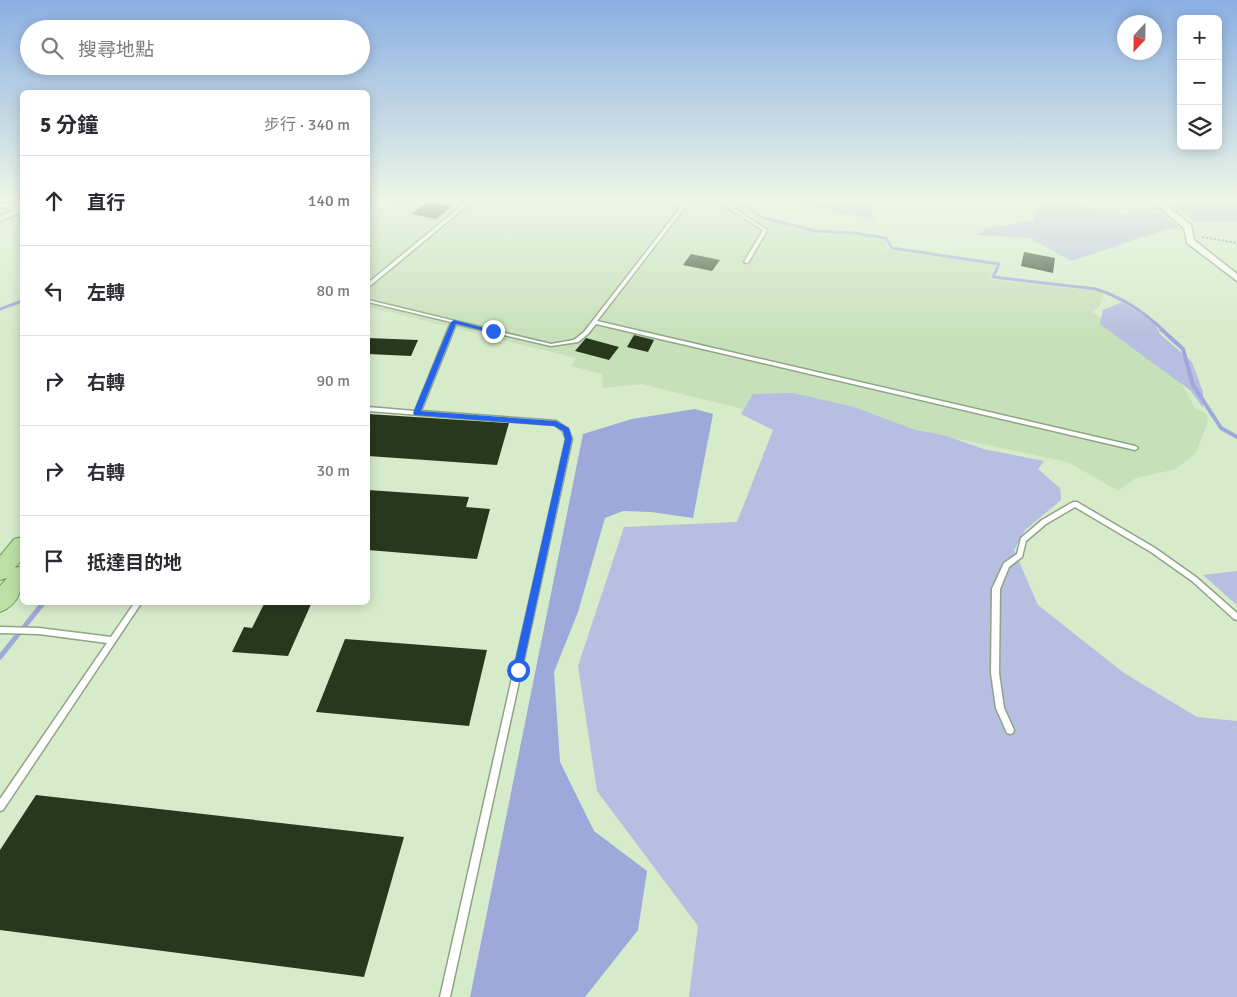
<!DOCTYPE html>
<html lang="zh-TW">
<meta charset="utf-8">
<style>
:root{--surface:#fff;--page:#f7f7f7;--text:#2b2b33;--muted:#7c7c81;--line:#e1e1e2}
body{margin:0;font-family:Signika,"Noto Sans TC",sans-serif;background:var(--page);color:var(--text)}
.controls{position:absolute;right:15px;top:15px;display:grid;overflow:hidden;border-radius:8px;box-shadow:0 2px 12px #0003}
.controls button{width:45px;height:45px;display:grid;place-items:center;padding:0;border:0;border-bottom:1px solid var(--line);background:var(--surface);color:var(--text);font:25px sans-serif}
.compass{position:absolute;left:1117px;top:15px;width:45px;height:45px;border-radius:50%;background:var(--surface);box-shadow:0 2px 12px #0003;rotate:202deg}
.stop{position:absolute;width:15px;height:15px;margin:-11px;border:4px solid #2563eb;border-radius:50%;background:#fff}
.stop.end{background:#2563eb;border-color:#fff;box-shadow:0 1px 5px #0008}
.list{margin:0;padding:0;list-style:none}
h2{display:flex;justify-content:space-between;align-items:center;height:65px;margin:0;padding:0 20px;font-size:21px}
h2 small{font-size:16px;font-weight:400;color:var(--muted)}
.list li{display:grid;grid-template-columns:32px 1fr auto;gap:15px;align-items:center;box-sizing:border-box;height:90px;padding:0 20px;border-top:1px solid var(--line)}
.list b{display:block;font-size:19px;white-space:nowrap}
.list em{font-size:16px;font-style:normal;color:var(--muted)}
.icon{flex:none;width:28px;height:28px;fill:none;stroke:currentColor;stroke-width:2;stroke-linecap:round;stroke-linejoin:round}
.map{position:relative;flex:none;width:1237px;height:997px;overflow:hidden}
.search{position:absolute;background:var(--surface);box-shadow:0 2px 12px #0003;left:20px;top:20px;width:350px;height:55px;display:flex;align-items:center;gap:12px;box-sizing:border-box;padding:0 18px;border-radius:28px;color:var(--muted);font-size:19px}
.panel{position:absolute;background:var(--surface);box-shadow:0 2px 12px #0003;left:20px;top:90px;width:350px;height:515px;border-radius:8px}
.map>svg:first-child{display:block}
</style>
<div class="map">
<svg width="1237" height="997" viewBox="0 0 1237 997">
<rect width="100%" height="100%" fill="#d6ebca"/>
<path fill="#c6e0b9" d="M394,198H726L763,220L814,232L856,234L885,239L887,249L923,255L965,258L995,266L988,279L1098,291L1104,293L1100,305L1092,312L1159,357L1183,386L1195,408L1207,415L1208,421L1196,453L1176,469L1136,478L1118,491L1068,462L958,439L950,446L851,436L642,384L603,388L602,374L571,366L576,358L368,307V218Z"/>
<g fill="#b6bee1">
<path d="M768,198H870L874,220Z"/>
<path d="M1237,199V221L1194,222L1175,203Z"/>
<path d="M1061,201L1121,214L1161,213L1180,228L1167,229L1071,261L1030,238L976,235L987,228L1033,221L1038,203Z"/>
<path d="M1122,302L1155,323L1160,334L1192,362L1203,392V408L1191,391L1100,324L1103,310Z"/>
<path d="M793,393L854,407L915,430L943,435L984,449L1044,461L1038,469L1060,488L1061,500L1025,530L1014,550L1038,605L1124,673L1197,717L1237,721V997H689L698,926L597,791L578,666L624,527L737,522L773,430L741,414L753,394Z"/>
<path d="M1237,571V605L1203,575Z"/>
</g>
<path fill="#9da8db" d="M695,409L713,414L693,518L651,512L623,511L605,518L578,612L554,672L560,762L594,831L647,871L638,930L585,997H470L583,434L632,419Z"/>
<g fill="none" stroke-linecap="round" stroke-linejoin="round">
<g stroke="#9da8db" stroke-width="3">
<path d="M730,198L764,218L816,231L853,233L886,238L892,248L999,264L993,277L1096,289C1121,297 1144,312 1163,330"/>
<path d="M368,206L376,198"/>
<path d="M0,309L22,301"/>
</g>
<path stroke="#9da8db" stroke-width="4" d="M1161,329L1183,349L1193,385L1221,428L1237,437"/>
<path stroke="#9da8db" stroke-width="5" d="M0,657L44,602"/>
</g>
<g fill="#27381d">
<path d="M427,202L452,206L436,219L411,214Z"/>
<path d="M1024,252L1055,258L1053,273L1021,266Z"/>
<path d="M691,254L720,260L712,271L683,265Z"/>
<path d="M634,335L654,340L648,352L627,347Z"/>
<path d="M368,338L418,340L411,356L368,354Z"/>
<path d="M586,338L619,347L609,360L575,351Z"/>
<path d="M368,414L492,422L509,423L497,465L368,456Z"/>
<path d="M368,490L469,497L466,507L490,509L477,559L368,550Z"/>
<path d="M265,602H312L288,656L232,652L244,627L252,628Z"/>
<path d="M345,639L487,650L469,726L316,712Z"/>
<path d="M36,795L404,837L364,977L0,930V850Z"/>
</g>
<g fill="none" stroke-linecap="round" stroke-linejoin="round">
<g stroke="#8fa485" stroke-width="3">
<g id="lane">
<path d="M471,198H476L370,286H368V283Z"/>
<path d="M688,198H692L597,321L1135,446L1138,448L1135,450L596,324L588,334L578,342L551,346L456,324L421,411L556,421L568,429L572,439L450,997H440L566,439L563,431L555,425L368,411V407L415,411L451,322L368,302V300L551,344L574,340L584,332Z"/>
<path d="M713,198H718L767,230L748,263L744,262L763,230Z"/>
<path d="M1073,502H1077L1155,548L1196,577L1237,613V620L1234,619L1192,581L1151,552L1075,507L1046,524L1026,541L1022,557L1009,567L1000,589L999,673L1004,708L1014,730L1013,733L1010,734L1007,733L996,708L991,673L992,589L1004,563L1017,554L1021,538L1042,520Z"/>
<path d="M135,602H142L3,810L0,811V799L107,643L39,634L0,633V627L39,628L111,637Z"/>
</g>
</g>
<g stroke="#8fa485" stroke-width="3">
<g id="street">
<path d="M1156,198H1164L1166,205L1191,225L1194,240L1237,274V281L1187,243L1184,228L1160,208Z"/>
<path d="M0,202L22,207V212L0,221V216L14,210L0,206Z"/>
</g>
</g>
<g stroke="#6e9854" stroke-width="2">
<path id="primary" d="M22,537V559L15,568L22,566C22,586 22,604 0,612V586L7,578L0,580V556L14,539Z"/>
</g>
<path stroke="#84927c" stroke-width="2" stroke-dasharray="2 2" stroke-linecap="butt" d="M1202,237L1237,243"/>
<use href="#lane" fill="#fff" fill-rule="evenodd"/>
<use href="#street" fill="#fff" fill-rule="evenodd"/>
<use href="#primary" fill="#bbdfa4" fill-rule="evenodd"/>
</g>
<linearGradient id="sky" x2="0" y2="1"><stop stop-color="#8aafe3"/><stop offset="0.59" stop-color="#edf6e7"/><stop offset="1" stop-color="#edf6e7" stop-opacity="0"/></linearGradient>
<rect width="1237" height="338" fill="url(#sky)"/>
<path fill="#2563eb" d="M454,320L496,331L493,333L456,324L421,411L556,421L569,428L572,439L522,670L518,675L513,670L565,439L563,431L554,426L414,415L413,413L451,322Z"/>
</svg>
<div class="controls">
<button>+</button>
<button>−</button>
<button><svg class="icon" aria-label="layers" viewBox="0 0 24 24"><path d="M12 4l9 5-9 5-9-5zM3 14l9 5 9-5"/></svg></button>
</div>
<svg class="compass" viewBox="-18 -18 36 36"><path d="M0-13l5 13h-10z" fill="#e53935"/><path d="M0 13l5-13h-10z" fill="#7c7c81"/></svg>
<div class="stop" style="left:518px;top:670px"></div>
<div class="stop end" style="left:493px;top:331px"></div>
<div class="search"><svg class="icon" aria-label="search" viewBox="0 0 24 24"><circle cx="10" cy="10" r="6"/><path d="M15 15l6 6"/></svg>搜尋地點</div>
<section class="panel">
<h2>5 分鐘<small>步行 · 340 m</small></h2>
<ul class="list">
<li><svg class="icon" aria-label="ahead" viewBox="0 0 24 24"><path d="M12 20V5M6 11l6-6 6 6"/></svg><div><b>直行</b></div><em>140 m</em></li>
<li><svg class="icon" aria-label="left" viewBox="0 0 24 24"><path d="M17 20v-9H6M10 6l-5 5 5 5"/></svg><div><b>左轉</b></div><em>80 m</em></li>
<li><svg class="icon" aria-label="right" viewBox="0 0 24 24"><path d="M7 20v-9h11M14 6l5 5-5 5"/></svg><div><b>右轉</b></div><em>90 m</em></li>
<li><svg class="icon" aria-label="right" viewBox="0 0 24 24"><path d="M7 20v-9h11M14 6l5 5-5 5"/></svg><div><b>右轉</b></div><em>30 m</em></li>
<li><svg class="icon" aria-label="arrive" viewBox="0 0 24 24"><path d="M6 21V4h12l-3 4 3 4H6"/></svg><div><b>抵達目的地</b></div></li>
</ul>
</section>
</div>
